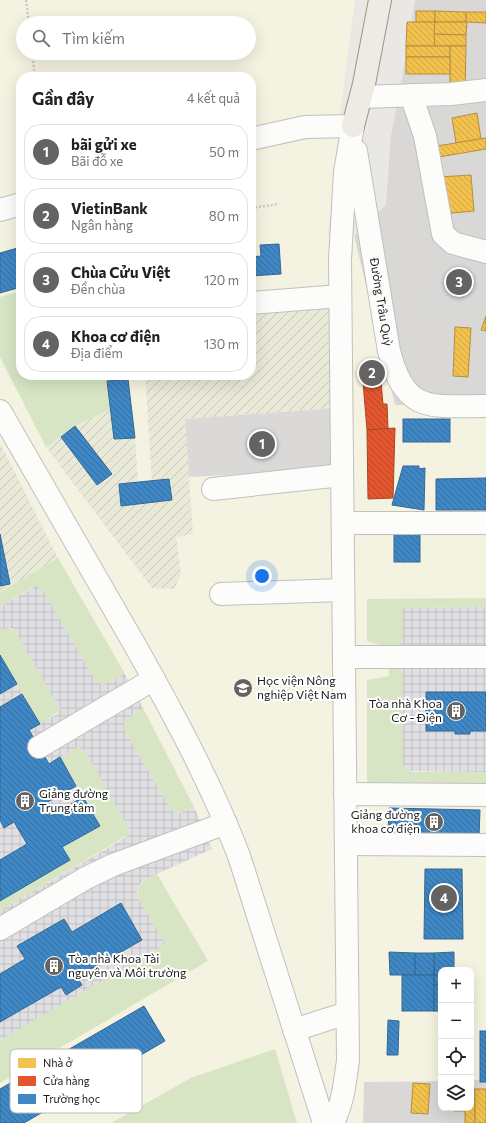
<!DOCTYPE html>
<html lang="vi">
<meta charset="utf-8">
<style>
:root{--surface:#fff;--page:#f2f2f2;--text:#202124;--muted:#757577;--line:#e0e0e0;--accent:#646362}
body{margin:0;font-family:Commissioner,sans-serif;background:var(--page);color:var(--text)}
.controls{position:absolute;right:12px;bottom:12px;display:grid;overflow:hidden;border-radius:8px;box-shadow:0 4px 16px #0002}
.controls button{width:36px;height:36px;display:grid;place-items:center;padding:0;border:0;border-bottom:1px solid var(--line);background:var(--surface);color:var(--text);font:20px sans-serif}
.you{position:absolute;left:262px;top:576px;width:14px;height:14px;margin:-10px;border:3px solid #fff;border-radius:50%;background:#1a73e8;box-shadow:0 0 0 6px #1a73e833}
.badge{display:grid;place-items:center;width:26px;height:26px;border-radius:50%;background:var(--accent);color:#fff;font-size:13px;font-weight:700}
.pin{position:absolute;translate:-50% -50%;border:2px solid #fff;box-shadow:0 1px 4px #0006}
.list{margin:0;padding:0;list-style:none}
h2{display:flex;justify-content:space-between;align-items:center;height:52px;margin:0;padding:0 16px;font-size:17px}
h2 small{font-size:13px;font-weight:400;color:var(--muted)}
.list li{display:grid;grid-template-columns:26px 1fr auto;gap:12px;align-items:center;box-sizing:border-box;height:56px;margin:0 8px 8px;padding:0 8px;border:1px solid var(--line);border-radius:16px}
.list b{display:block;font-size:15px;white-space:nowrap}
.list p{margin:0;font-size:13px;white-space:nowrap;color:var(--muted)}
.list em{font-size:13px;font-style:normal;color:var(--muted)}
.icon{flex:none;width:22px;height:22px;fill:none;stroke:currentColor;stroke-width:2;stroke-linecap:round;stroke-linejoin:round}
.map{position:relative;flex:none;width:486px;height:1123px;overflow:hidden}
.search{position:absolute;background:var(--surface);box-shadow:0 4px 16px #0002;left:16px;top:16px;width:240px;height:44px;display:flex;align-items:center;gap:10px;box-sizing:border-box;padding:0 14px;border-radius:22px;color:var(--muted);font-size:15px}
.panel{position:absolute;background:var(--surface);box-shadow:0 4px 16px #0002;left:16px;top:72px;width:240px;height:308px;border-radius:16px}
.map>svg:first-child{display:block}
</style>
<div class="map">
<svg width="486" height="1123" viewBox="0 0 486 1123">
<defs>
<pattern id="farmland-furrows" width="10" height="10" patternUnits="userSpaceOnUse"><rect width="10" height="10" fill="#e9e9d8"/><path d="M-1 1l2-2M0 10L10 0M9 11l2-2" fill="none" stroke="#c7c7b9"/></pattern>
<pattern id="plaza-grid" width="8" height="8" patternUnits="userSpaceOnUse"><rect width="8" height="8" fill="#e0dfe3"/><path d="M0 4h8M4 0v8" fill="none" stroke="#c0bfc2"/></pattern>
<pattern id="homes-back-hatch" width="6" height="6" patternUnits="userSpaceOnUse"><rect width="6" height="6" fill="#f2c14e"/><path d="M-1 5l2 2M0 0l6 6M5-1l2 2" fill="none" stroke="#cfa544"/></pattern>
<pattern id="shops-back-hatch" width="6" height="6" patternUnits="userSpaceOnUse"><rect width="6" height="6" fill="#e4572e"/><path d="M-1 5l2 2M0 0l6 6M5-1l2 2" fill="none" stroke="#b84726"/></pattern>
<pattern id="schools-back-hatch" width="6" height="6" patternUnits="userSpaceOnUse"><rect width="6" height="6" fill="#3f88c5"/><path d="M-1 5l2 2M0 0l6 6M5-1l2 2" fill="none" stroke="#346e9f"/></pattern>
</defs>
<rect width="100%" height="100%" fill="#eae8e4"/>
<g fill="#d9d8d6">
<path d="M415,0H486V405H395L354,236L386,205L391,136L402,78Z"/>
<path d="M471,1080H486V1123H363L364,1082L441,1081V1108H471Z"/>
</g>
<path fill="#f4f2e0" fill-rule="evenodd" d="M0,0H355L341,106L328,236H354L395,405H486V1080H471V970H441V1081L364,1082L363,1123H0ZM23,23H249V53H23ZM21,77H251V375H21Z"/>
<path fill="#d8d8d6" d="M435,244L486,260V304L481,320L430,312Z"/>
<g fill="url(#farmland-furrows)">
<path d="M329,290L336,408L185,419L193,534L176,537L181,574L174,589L152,588L46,447L75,426L110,409L114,439L135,438L138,482L152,481L145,375H251V296Z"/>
<path d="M0,443L58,558L0,592Z"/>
</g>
<g fill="#d7e5c5">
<path d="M21,291V375H128V379L107,381L110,409L75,426L46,447L0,357V297Z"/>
<path d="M58,558L125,674L103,686L96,682L40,587H33L0,607V592Z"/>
<path d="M486,598V607L404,608L403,641L401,645L389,648L367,641V599Z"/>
<path d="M5,627L15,631L59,706V711L40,724L0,655V629Z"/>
<path d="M389,666L401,668L403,673V763L412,772H486V785H367V680L389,676Z"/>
<path d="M143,708L194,807L177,814L171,810L124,729V721Z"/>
<path d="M78,747L85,751L129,826V834L0,911V901L69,860L62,847L99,826L60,757Z"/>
<path d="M157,874L208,961L0,1083V1040L164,944L138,898C136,884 145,879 157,874Z"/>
<path d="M275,1049L297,1123H111L191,1078Z"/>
</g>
<path fill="#dad9d8" d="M336,408L337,469L189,477L185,419Z"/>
<g fill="url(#plaza-grid)">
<path d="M36,586L42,589L96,682L103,685L125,674L143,708L124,721V729L171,810L177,814L194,807L212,849L148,878L140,884L137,891L138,898L165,944L0,1040V1022L61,987L66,995L82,985L77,977L142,940L121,904L72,932L64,919L41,932L17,946L25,959L0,974V911L126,837L130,830L85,751L78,747L49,764L29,730L57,714L60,709L15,631L11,628L0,629V607Z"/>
<path d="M486,607V692H426V730L455,731V734H470V731H486V772L407,771L403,763V673L398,667V647L403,641V608Z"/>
<path d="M17,684L22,694L0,707V694Z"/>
<path d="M76,786L83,797L51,816L44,804Z"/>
<path d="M0,820L4,827L14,822L27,844L0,860Z"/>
</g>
<g fill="url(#homes-back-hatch)" stroke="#b2903f">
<rect x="416" y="11" width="19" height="11"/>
<path d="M435,11L466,12V22H435Z"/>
<path d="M466,12H486V23L466,22Z"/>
<path d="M407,22H435V46H406Z"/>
<path d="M435,22H467L466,35L434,34Z"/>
<path d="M434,34L466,35V46H435Z"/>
<rect x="406" y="46" width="44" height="11"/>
<path d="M450,46H466L465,92H450Z"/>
<rect x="406" y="57" width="44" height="17"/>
<path d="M477,113L481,139L456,143L452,118Z"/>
<path d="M486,138V149L439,157L437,146Z"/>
<path d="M471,175L474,211L442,214L439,177Z"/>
<path d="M486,316V331L481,330Z"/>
<path d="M455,327L471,328L468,377L453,376Z"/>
<path d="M413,1083L430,1084L428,1114L411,1113Z"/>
<path d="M471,1089H475V1123H465V1111H454V1108H471Z"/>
<rect x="475" y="1089" width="11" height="34"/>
</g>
<g fill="url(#shops-back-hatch)" stroke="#a84529">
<path d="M379,363L381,381L363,382V364Z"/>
<path d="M381,381L383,404H387L388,429L367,430L363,382Z"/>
<path d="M395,428L393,498L368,499L367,430Z"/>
</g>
<g fill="url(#schools-back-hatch)" stroke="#346892">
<path d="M279,244L281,274L251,276V257L261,256L260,245Z"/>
<path d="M21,247V287L0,293V253Z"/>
<path d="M128,379L135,438L114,439L107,381Z"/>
<rect x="403" y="419" width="47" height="23"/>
<path d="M75,426L112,474L97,485L61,437Z"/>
<path d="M403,466H419V469L425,468L424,510L392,505Z"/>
<path d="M486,478V510H436V479Z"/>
<path d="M169,479L172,500L121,506L119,484Z"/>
<rect x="394" y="531" width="26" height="31"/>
<path d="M0,534L10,584L0,586Z"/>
<path d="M0,655L17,684L0,694Z"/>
<path d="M426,692H486V731H470V734H455V731H426Z"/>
<path d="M22,694L40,724L29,730L49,764L60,757L76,786L44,804L51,816L83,797L100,826L62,847L70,860L0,901V860L27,844L14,822L4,828L0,820V707Z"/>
<path d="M389,808L480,810L479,837L388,835Z"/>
<path d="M425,869H462L463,939H424Z"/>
<path d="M121,903L142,940L77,977L82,985L66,995L61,987L0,1022V974L25,959L17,946L64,919L72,932Z"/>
<path d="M389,952L415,953V975H390Z"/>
<path d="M454,952V970H441V975H434V953Z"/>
<rect x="415" y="953" width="19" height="22"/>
<rect x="402" y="975" width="32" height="36"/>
<rect x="434" y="975" width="7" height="10"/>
<rect x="434" y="985" width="7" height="26"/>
<path d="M144,1006L165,1041L24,1123H0V1089Z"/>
<path d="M388,1020L399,1021L398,1055H387Z"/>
<rect x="480" y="1031" width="6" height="51"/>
</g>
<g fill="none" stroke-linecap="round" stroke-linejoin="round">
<g stroke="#c1c0bf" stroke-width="24">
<g id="minor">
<path d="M411,95L425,136L443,234L453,243L486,252"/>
<path d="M361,97L451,94L486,90"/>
<path d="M251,139L305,127L353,126"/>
<path id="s1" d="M356,151L389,351C405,414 430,406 486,406"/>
<path d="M0,210L21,204"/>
<path d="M251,303L340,296"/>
<path d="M0,411C45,490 91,568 136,647C174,715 211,783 239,856L324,1123"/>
<path d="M213,489L342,475"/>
<path d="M343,523H486"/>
<path d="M221,594L343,590"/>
<path d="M344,657H486"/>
<path d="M39,747L154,679"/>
<path d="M345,794L486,795"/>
<path d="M346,844L486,845"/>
<path d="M0,929L86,878L113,865L226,823"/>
<path d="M294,1030L347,1013"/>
<path d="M333,1123C343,1103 345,1082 348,1060L340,260L345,172L353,126"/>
</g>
</g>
<g stroke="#9e9483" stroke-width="24">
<path id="major" d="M353,126L364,84L380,0"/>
</g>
<g stroke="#d4c7c6" stroke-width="2.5" stroke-dasharray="2 2" stroke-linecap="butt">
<path d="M26,0L29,23"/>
<path d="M32,53L35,77"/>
<path d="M251,208L279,204"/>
</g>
<use href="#minor" stroke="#fcfcfb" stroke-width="22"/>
<use href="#major" stroke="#eeeae4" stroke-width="22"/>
</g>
<defs>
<g id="university-disc" transform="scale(1)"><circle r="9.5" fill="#646362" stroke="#fff"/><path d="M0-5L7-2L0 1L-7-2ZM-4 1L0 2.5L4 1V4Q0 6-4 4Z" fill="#fff"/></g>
<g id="building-disc" transform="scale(1)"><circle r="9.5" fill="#646362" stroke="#fff"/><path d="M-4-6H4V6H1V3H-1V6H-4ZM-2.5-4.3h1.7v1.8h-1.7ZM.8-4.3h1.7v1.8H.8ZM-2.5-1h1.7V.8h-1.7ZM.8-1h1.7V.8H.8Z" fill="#fff"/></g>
</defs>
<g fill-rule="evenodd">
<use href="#university-disc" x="243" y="688"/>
<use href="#building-disc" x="456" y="711"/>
<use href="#building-disc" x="25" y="801"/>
<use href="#building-disc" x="434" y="822"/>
<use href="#building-disc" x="54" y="966"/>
</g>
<g text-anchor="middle" stroke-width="4" stroke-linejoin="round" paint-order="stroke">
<g font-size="12" fill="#1c1c1c" stroke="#fff">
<text dy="4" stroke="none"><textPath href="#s1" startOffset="153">Đường Trâu Quỳ</textPath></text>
</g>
<g font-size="12" fill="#1c1c1c" stroke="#fff" text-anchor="start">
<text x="257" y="685">Học viện Nông<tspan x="257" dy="14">nghiệp Việt Nam</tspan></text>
<text x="442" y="708" text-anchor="end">Tòa nhà Khoa<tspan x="442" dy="14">Cơ - Điện</tspan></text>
<text x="39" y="798">Giảng đường<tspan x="39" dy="14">Trung tâm</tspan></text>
<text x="420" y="819" text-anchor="end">Giảng đường<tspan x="420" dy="14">khoa cơ điện</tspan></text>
<text x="68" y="963">Tòa nhà Khoa Tài<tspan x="68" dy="14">nguyên và Môi trường</tspan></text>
</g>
</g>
<rect x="10" y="1049" width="132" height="64" rx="6" fill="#fff" stroke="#bbb" stroke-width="1"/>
<rect x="18" y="1058" width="18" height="10" fill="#f2c14e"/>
<rect x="18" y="1076" width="18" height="10" fill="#e4572e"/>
<rect x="18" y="1094" width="18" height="10" fill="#3f88c5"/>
<g font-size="11" fill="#1c1c1c">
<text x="43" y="1067">Nhà ở</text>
<text x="43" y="1085">Cửa hàng</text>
<text x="43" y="1103">Trường học</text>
</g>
</svg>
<div class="controls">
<button>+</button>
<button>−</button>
<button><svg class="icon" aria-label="locate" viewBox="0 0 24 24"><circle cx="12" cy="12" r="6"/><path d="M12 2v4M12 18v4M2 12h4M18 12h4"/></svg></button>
<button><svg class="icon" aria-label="layers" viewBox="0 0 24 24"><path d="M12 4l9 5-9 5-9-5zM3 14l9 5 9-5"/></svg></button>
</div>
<div class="you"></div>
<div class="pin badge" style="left:262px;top:444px">1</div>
<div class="pin badge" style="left:372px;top:373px">2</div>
<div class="pin badge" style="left:459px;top:282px">3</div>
<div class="pin badge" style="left:444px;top:898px">4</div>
<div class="search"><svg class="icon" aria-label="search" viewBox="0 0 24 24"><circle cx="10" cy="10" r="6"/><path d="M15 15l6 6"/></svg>Tìm kiếm</div>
<section class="panel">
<h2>Gần đây<small>4 kết quả</small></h2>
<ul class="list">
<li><span class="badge">1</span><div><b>bãi gửi xe</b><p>Bãi đỗ xe</p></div><em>50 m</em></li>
<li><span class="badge">2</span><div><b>VietinBank</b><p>Ngân hàng</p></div><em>80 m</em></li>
<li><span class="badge">3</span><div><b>Chùa Cửu Việt</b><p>Đền chùa</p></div><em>120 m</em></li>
<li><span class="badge">4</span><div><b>Khoa cơ điện</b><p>Địa điểm</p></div><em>130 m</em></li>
</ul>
</section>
</div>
